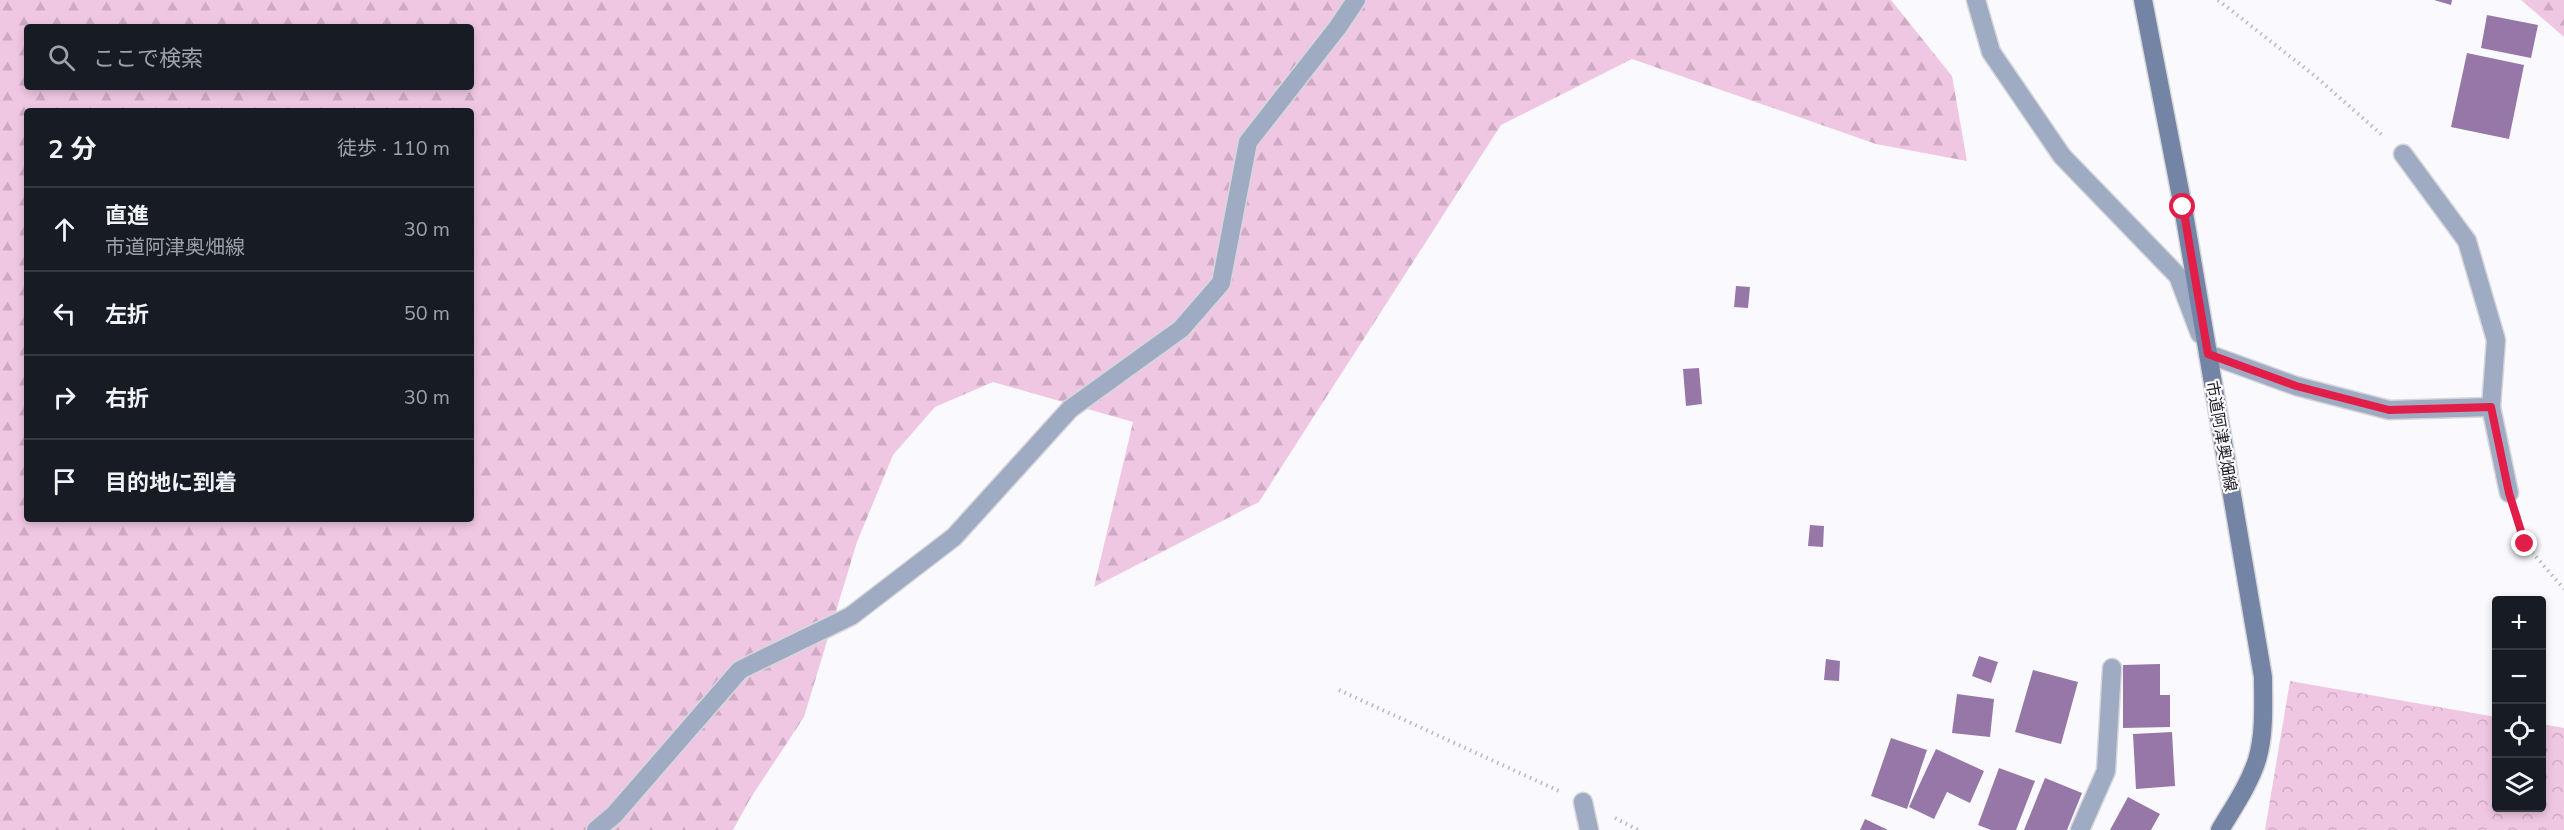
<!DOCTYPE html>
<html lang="ja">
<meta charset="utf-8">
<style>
:root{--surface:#171b24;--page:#20242c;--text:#f1f3f6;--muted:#9ea1a6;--line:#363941}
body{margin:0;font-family:"Nunito Sans","Noto Sans JP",sans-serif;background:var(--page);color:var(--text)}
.controls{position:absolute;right:18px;bottom:18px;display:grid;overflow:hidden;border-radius:6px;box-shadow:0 3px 9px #0003}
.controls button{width:54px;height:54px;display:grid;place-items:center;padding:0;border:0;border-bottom:2px solid var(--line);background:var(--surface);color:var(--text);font:30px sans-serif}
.stop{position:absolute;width:18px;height:18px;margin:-14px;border:4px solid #e11d48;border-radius:50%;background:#fff}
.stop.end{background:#e11d48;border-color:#fff;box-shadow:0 2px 6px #0008}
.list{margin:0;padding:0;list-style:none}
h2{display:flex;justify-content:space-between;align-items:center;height:78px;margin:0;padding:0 24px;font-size:26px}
h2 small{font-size:20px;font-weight:400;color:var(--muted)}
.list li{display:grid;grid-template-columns:39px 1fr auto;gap:18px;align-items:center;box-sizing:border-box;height:84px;padding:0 24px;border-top:2px solid var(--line)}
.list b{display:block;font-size:22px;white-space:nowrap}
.list p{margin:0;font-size:20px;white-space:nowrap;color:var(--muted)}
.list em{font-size:20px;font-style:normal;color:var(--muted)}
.icon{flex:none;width:33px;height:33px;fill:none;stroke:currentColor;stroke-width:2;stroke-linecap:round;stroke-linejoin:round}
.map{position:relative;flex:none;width:2564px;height:830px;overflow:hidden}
.search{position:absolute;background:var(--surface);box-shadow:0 3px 9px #0003;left:24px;top:24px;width:450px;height:66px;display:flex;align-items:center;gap:15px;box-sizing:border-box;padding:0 21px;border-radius:6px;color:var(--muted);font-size:22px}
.panel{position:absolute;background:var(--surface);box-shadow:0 3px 9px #0003;left:24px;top:108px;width:450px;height:414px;border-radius:6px}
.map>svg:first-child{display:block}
</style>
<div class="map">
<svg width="2564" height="830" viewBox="0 0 2564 830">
<defs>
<pattern id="forest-firs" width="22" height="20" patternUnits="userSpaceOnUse" patternTransform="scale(1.5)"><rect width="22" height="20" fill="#f0c7e3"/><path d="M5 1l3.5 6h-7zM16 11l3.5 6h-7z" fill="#ceabc3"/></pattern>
<pattern id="park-crowns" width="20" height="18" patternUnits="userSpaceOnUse" patternTransform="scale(1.5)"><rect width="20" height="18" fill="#f0c7e3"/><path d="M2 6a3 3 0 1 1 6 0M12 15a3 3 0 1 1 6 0" fill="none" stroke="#ceabc3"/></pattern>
</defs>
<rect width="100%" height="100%" fill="#fafafe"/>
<g fill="url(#forest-firs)" fill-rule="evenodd">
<path d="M0,0H1891L1952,76L1967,161L1876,144L1632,59L1501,125L1259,502L1094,587L1133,422L993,382L935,407L893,455L857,542L804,717L750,799L733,830H0ZM27,27H471V87H27ZM27,111H471V519H27Z"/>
<path d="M2521,0H2564V37Z"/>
</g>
<path fill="url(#park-crowns)" d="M2290,681L2496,717V808H2542V724L2564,728V830H2265Z"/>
<g fill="#9677a7">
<path d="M2434,0H2452L2451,5Z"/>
<path d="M2487,15L2538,25L2531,58L2481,48Z"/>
<path d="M2467,53L2524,65L2509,139L2451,127Z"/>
<path d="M1736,286L1750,287L1748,308L1734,307Z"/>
<path d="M1699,368L1702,404L1686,406L1683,369Z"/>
<path d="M1810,525L1824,526L1823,547L1808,546Z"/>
<path d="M1979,656L1998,662L1991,683L1972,676Z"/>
<path d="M1826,659L1840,661L1839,681L1824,680Z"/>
<path d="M2160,664V695H2170V727L2123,728V665Z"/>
<path d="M2033,670L2078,682L2061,744L2015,732Z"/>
<path d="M1957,694L1994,699L1990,737L1952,733Z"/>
<path d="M2172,732L2175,786L2136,789L2133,734Z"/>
<path d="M1891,738L1927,750L1907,809L1871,796Z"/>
<path d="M1936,749L1984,771L1970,803L1947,792L1934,819L1909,807Z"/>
<path d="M1999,768L2035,781L2016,830H1991L1978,825Z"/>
<path d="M2045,778L2082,793L2067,830H2024Z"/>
<path d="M2128,797L2160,814L2151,830H2110Z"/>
<path d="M1865,819L1888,830H1860Z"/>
</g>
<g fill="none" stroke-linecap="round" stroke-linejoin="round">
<g stroke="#d7d7db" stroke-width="21">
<g id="lane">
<path d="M1976,0L1991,52L2062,156L2178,276L2200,334"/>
<path d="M596,830L614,815L740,670L851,616L954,537L1070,409L1181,329L1221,283L1248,142L1338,27L1356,0"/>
</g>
</g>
<g stroke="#d7d7db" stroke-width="21">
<g id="street">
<path d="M2403,154L2467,241L2496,340L2491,407L2509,493"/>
<path d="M2208,354L2296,386L2389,410L2491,407"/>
<path d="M1583,802L1589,830"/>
<path d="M2080,830L2106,771L2112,668"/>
</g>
</g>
<g stroke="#d7d7db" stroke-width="21">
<path id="secondary" d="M2143,0L2183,207L2263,677C2263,704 2265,733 2257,760C2249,785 2233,808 2220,830"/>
</g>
<g stroke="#b9b9bc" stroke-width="4" stroke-dasharray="1.5 4.5" stroke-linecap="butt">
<path d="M2218,0L2315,76L2382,135"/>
<path d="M2517,520L2525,544L2564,589"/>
<path d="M1339,690L1559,791"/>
<path d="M1615,818L1638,830"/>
</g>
<use href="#lane" stroke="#9fabc2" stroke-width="18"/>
<use href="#street" stroke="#9fabc2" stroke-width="18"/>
<use href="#secondary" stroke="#7484a5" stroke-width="18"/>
</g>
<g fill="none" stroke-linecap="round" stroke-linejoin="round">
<path stroke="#e11d48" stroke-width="8" d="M2183,207L2208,354L2296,386L2389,410L2491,407L2509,493L2525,544"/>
</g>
<g text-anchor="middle" stroke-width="4.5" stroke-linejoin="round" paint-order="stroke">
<g font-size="16" fill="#222224" stroke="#fafafe">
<text transform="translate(2222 436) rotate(80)" y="6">市道阿津奥畑線</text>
</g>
</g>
</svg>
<div class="controls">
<button>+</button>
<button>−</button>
<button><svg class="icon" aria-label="locate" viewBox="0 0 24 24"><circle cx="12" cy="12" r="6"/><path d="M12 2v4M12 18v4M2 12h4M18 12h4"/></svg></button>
<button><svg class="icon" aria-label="layers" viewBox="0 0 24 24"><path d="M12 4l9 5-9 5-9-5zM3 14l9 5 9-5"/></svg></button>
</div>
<div class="stop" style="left:2183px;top:207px"></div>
<div class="stop end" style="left:2525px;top:544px"></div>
<div class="search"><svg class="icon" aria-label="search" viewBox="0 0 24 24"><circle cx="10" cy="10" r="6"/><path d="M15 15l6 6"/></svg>ここで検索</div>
<section class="panel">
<h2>2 分<small>徒歩 · 110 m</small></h2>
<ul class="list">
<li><svg class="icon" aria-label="ahead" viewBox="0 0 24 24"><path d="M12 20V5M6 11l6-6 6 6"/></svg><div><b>直進</b><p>市道阿津奥畑線</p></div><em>30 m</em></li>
<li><svg class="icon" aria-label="left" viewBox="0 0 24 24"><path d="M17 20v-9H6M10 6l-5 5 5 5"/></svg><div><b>左折</b></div><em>50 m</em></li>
<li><svg class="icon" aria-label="right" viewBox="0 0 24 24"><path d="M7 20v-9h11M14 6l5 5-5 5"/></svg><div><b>右折</b></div><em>30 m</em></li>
<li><svg class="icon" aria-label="arrive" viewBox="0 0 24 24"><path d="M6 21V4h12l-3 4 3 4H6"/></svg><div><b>目的地に到着</b></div></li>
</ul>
</section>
</div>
